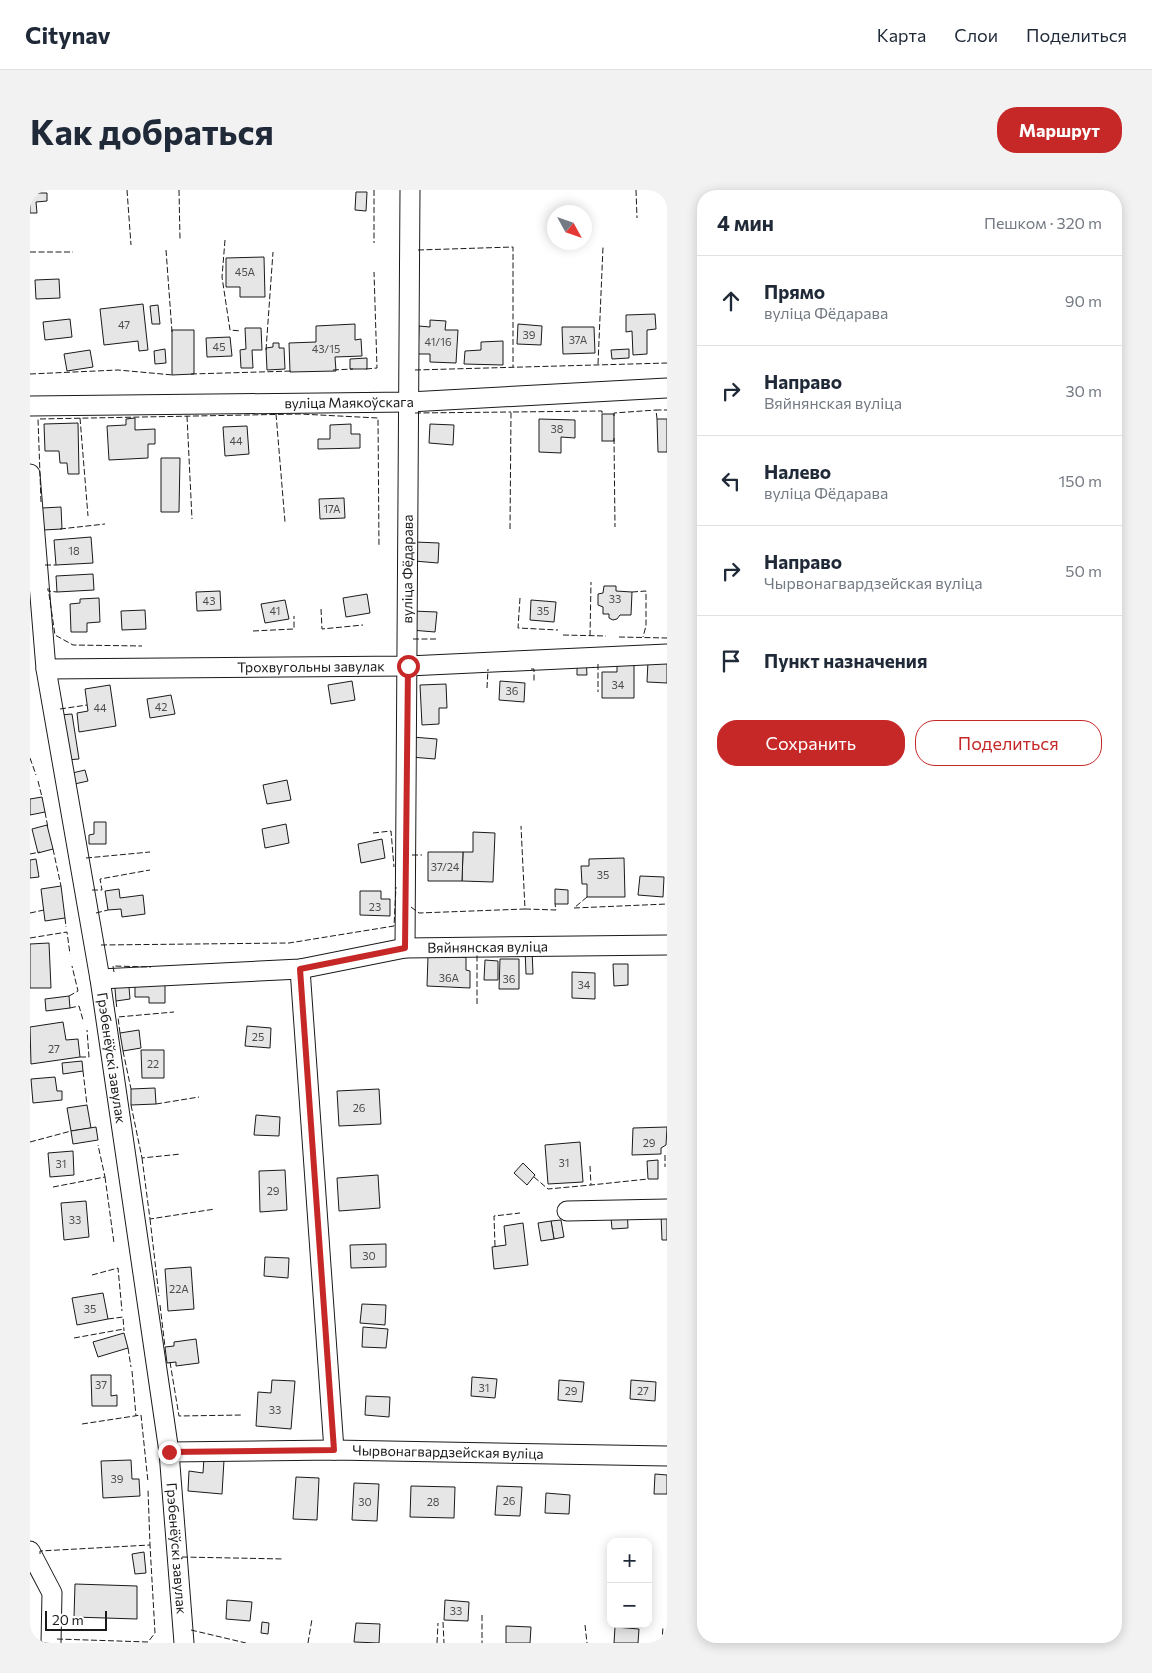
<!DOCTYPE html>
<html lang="ru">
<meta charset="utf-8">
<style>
:root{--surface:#fff;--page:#f2f2f3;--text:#1f2937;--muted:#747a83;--line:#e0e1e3;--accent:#c62828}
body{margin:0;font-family:Commissioner,sans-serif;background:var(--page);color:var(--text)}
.controls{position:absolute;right:15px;bottom:15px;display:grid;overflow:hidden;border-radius:10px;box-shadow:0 2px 12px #0003}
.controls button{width:45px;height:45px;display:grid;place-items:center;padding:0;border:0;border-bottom:1px solid var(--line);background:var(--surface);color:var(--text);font:25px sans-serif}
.compass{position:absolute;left:517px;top:15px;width:45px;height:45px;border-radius:50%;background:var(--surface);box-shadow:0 2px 12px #0003;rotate:130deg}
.scale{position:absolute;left:15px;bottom:12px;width:62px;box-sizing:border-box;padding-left:5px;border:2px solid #1a1a1a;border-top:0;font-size:14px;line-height:18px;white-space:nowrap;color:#1a1a1a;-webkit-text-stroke:4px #fff;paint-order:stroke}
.stop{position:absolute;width:15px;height:15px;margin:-11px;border:4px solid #c62828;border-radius:50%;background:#fff}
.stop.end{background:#c62828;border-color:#fff;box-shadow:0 1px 5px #0008}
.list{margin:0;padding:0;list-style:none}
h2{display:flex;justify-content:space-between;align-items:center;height:65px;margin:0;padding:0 20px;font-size:21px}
h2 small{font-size:16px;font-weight:400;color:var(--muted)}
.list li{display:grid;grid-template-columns:32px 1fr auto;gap:15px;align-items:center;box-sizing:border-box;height:90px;padding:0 20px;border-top:1px solid var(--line)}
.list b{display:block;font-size:19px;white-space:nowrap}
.list p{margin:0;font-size:16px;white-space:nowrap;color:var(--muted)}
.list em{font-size:16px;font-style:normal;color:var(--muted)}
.actions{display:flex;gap:10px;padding:15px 20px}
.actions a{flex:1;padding:11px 0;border:1px solid var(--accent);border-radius:20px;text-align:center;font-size:18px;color:var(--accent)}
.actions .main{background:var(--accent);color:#fff}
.icon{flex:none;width:28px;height:28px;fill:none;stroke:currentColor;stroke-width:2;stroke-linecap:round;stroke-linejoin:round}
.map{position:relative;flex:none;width:637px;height:1453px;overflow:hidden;border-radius:20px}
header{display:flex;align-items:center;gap:30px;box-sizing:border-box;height:70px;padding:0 25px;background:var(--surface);border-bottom:1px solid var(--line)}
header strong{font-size:24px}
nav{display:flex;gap:28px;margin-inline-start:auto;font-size:18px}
.intro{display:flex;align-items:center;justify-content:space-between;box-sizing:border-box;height:120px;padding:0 30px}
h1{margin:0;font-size:35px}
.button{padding:12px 22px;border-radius:20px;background:var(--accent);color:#fff;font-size:18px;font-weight:700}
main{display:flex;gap:30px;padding:0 30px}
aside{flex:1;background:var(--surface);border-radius:20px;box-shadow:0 2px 12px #0003}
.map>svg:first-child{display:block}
</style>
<header>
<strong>Citynav</strong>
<nav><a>Карта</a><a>Слои</a><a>Поделиться</a></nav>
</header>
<div class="intro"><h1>Как добраться</h1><a class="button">Маршрут</a></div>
<main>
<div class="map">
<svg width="637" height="1453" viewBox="0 0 637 1453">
<rect width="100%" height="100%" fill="#fff"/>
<g fill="#e6e6e6" stroke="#1a1a1a">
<path d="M0,0H7V3H17V11L6,12L7,23H0Z"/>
<path d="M326,2H337L336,21L325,20Z"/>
<path d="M234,67L235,107H210V97H196V68Z"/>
<path d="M29,89L30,108L6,109L5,90Z"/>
<path d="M113,114L118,160L109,161L108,151L74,155L70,119Z"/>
<path d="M128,115L130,134H122L120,116Z"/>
<path d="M625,124L626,139L617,140V164L603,165L602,141L596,142V125Z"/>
<path d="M40,129L42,147L15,150L13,132Z"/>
<path d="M400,130L416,131L415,140H428L426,173L400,172V164H388L389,136L400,137Z"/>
<path d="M325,134V150L331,149L332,166L305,167L306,181L260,182L259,153L286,152V136Z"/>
<path d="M488,134L512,136L511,155L487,154Z"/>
<path d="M532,137H564L565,163L533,164Z"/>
<path d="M215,138H231L232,160H222L223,178H211L210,160L216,159Z"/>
<path d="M142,140H164V184L142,185Z"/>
<path d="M200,147L202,166L177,167L176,148Z"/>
<path d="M473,151V175L434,174L435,161L451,160V152Z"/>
<path d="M243,153H249V158H254L255,179L237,180L236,158L243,157Z"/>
<path d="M135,159L136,173L125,174L124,161Z"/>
<path d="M599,159V168L582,169L581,160Z"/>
<path d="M60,160L63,177L37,181L34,164Z"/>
<path d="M337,168V179H320V169Z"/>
<rect x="572" y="224" width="12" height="27"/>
<path d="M105,228V240L125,239V254H118V268L79,270L77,236L96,235V229Z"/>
<path d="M509,229L545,230V248L531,247V263L509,262Z"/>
<path d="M627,229H637V262H628Z"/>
<path d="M48,233L49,284H38L37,273H30L29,261H15L14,234Z"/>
<path d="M321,234V244H330V258L288,259V249H300V235Z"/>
<path d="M400,234L424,235L423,255L399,253Z"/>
<path d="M217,236L219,264L195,266L193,237Z"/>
<path d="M131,268H150L149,322H131Z"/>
<path d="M314,308L315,328L290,329L289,309Z"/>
<path d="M31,317L32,339L13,340L12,318Z"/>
<path d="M61,347L63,373L26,375L24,350Z"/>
<path d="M385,352L409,353L408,373L384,371Z"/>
<path d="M63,384L64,400L27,402L26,386Z"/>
<path d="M574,396H586V401L602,402L601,425H590L587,429L583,430L579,428V424H573V417L568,415V404L573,403Z"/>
<path d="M190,401L191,420L167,421L166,402Z"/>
<path d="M337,404L340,423L316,427L313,408Z"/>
<path d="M69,408L70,432L57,433V442H41L40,414L50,413V409Z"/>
<path d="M255,410L259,429L235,433L231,414Z"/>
<path d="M501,410L526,412L524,432L500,430Z"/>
<path d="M115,420L116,439L92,440L91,421Z"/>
<path d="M382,421L407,422L405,442L381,440Z"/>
<path d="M547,468H556L557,485H547Z"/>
<path d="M618,471H637V493L617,492Z"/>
<path d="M587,475H604V508H572V482H587Z"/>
<path d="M322,491L325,510L301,514L298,495Z"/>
<path d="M470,491L495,493L494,512L469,510Z"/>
<path d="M416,494L417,518H409V534L392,535L390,495Z"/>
<path d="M80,495L86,536L49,542L47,523L58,521L55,499Z"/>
<path d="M141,505L145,524L120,528L117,509Z"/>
<path d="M42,524L49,569L36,570L30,525Z"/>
<path d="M382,547L407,549L405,569L381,567Z"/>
<path d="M55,580L58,591L40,595L38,584Z"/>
<path d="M257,590L261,610L237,614L233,595Z"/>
<path d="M12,607L15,622L0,625V609Z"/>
<path d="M64,632H76V654H59V645L64,644Z"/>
<path d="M256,634L259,653L235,658L232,639Z"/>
<path d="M17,635L23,659L8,663L2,639Z"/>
<path d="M443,642L465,643L463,692L432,691L433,662H443Z"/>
<path d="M352,649L355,668L331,673L328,654Z"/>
<path d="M398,662H433L432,691H398Z"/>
<path d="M594,668L595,707H557V694H552L551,676H559V669Z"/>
<path d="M6,669L9,687L0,688V670Z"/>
<path d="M610,686L634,687L633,707L608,705Z"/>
<path d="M31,696L35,728L15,731L11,699Z"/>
<path d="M89,699L90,708L113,705L115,724L92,727L91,719L78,720L75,701Z"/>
<path d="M525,699L538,700V714H525Z"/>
<path d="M330,701H351V709H360V726L330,725Z"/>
<path d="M19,753L21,798H0V754Z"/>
<path d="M495,759H502L503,784H496Z"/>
<path d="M398,766L436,767V780L440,781V798L397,796Z"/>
<path d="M470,769H489V799H469Z"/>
<path d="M455,770L468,771V790H454Z"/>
<path d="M583,774H598V795L584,796Z"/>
<path d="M105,780H135V813H119V807H105Z"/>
<path d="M542,782L565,783V809L542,808Z"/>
<path d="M98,785L100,809L86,811L84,786Z"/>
<path d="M39,806L40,818L16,821L15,809Z"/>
<path d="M33,832L36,850L48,849L50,867L1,874L0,837Z"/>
<path d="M217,836L241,838L240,858L215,856Z"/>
<path d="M109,840L111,858L93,861L90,843Z"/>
<path d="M111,860H134V888H112Z"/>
<path d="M52,871L53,881L33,884L32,873Z"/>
<path d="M25,887L27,901H32V910L3,913L1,889Z"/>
<path d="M125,898L126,914L101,915V899Z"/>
<path d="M349,899L351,934L309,936L307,901Z"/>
<path d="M57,915L61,938L41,941L37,918Z"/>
<path d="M226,925L250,927L249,946L224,945Z"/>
<path d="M66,937L68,950L43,954L41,941Z"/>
<path d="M637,937L636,955L631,958V964L602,965L603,938Z"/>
<path d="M550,952L553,992L518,994L515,955Z"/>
<path d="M43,961L44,985L20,987L18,963Z"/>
<path d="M628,970V989H618L617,971Z"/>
<path d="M493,973L505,985L497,995L484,983Z"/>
<path d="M255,980L257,1020L230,1022L229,981Z"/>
<path d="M348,985L350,1018L309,1021L307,988Z"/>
<path d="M56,1011L59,1047L34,1050L31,1013Z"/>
<path d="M597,1015L598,1038L582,1039L580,1016Z"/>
<path d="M637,1024V1050H632L631,1025Z"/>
<path d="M531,1030L534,1047L524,1049L521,1031Z"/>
<path d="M521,1031L524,1049L511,1051L508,1033Z"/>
<path d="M493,1033L498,1075L464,1079L462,1057L476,1055L474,1036Z"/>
<path d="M356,1054V1077L321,1078L320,1055Z"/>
<path d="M235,1067L259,1068L258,1088L234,1086Z"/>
<path d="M161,1077L164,1119L138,1121L135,1079Z"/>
<path d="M73,1103L78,1129L47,1135L42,1108Z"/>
<path d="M332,1114L356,1115L355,1135L330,1133Z"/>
<path d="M333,1137L358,1139L356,1158L332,1157Z"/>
<path d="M94,1143L98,1158L68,1167L63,1152Z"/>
<path d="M166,1149L169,1173L146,1176V1172L137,1173L135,1157L144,1156V1152Z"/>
<path d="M61,1185H81V1206L87,1205V1216H62Z"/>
<path d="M442,1187L467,1189L465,1208L441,1206Z"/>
<path d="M242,1190L265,1191L261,1239L226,1236L228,1202L241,1203Z"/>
<path d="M529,1190L554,1192L552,1212L528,1210Z"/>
<path d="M601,1190L626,1192L625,1211L600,1209Z"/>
<path d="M336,1206L360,1207L359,1227L335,1225Z"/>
<path d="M174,1268L194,1270L192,1304L158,1301L159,1281L173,1283Z"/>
<path d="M101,1270L102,1289H109L110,1306L73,1308L71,1271Z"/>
<path d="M625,1284L637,1285V1304H624Z"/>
<path d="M266,1287L289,1288L287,1330L263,1329Z"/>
<path d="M324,1293L349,1294L347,1331L322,1330Z"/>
<path d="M381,1296L425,1297L424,1328L380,1327Z"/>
<path d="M467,1296L492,1297L490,1326L465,1325Z"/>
<path d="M516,1303L540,1305L539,1324L515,1323Z"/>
<path d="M114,1362L116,1383L105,1384L102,1364Z"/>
<path d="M45,1394L107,1396V1429L44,1427Z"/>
<path d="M197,1410L222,1412L220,1431L196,1429Z"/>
<path d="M415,1410L439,1412L438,1431L414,1430Z"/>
<path d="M232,1432L239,1433L238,1444L231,1443Z"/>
<path d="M326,1433L350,1434L349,1453L324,1452Z"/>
<path d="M476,1436L501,1437L500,1453H476Z"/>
<path d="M585,1437L609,1439L608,1453H584Z"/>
</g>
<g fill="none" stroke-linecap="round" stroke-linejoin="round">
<g stroke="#1a1a1a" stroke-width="21">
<g id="street">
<path id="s1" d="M0,216L379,212L637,198"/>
<path id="s2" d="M0,284L16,479L70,789L139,1262L154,1453"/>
<path id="s3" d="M16,479L378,476L637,464"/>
<path id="s4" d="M375,758L380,0"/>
<path d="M270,779L304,1260"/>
<path id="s5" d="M70,789L270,779L375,758L637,755"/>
<path d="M537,1021L637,1019"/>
<path id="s6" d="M139,1262L304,1260L637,1266"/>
<path d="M0,1361L22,1403L21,1453"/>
</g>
</g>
<use href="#street" stroke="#fff" stroke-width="19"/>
<g stroke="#1a1a1a" stroke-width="1" stroke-dasharray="6 2.5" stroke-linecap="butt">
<path d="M97,0L101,55"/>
<path d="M149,0L150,49"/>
<path d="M344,0V53"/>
<path d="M606,0L607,28"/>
<path d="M195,50L192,87L200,140L211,141"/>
<path d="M136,60L142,142"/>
<path d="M388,60L483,57V177"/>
<path d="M0,62H43"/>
<path d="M236,160L243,62"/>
<path d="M568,174L573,57"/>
<path d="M336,179L347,178L344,82"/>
<path d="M303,180L323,179"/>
<path d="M385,180L637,173"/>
<path d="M0,184L88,180L143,185"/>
<path d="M161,184L263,181"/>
<path d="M385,223L481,222"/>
<path d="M246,224L255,332"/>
<path d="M157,226L162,329"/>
<path d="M584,226V223L626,220"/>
<path d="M50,228L58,326"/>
<path d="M627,229L626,220H637"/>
<path d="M584,248L585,337"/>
<path d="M11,312L8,229L270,224L348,228L349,357"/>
<path d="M30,339L75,334"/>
<path d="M480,339L481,222L572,221V224"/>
<path d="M15,375H26"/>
<path d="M18,398V401L27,402"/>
<path d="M602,402L616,401V436L613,447"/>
<path d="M19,404L25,445L43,455L112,456"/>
<path d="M490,408L488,438L528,440"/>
<path d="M291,419L292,439L333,435"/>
<path d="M223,441L264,439V426"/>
<path d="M533,445L576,446"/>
<path d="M560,446L561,392"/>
<path d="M589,447L637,448"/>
<path d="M383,449H408"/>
<path d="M568,474V502"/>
<path d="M501,479H504V491"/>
<path d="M457,498L458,479"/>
<path d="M30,519L57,515"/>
<path d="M0,568L6,585"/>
<path d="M8,591L12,607"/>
<path d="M15,622L18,638"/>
<path d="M343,643L361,641L364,677"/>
<path d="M23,659L31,696"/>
<path d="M0,664L10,662"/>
<path d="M382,665H392"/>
<path d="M56,668L120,662"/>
<path d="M62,700H72L70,689L120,680"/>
<path d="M557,707L544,718L637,714"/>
<path d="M381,717L389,723L495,719L491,636"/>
<path d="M495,719L526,720L525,714"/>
<path d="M0,723L14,720"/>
<path d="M66,723L78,720"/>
<path d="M35,728L36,737"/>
<path d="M0,748L37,742L40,764"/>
<path d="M71,755L259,753L364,736L366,697"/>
<path d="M84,782L83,776L121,777"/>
<path d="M39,806L48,801L42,776"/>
<path d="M86,811L87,819"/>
<path d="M447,814V764"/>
<path d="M40,818L49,816L53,830"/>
<path d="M90,843L88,827L144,822"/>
<path d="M93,861L101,899"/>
<path d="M50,867H59L57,840"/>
<path d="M53,881L57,915"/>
<path d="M126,914L169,907"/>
<path d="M101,915L112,968L151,964"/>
<path d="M0,952L41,941"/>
<path d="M635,965V977"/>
<path d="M112,968L120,1029L185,1019"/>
<path d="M560,976L561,995L618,989"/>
<path d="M75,987L84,1053"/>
<path d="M504,987L518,999L561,995"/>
<path d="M23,997L75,987L68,955"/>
<path d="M120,1029L129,1106"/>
<path d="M465,1056L464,1026L490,1023"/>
<path d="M62,1085L88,1078L92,1121"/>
<path d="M130,1115L135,1157"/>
<path d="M78,1129L93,1127L94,1141"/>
<path d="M44,1148L94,1139"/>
<path d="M98,1158L101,1177"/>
<path d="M140,1172L149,1226L213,1225"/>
<path d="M102,1181L106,1226"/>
<path d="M52,1234L111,1225L118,1292"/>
<path d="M10,1364V1361L120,1355L118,1300"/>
<path d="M152,1367L254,1369"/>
<path d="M452,1425V1453"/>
<path d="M413,1432L414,1453"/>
<path d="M555,1435L557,1453"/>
<path d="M161,1440L216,1453"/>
<path d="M0,1442V1449"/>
<path d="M27,1449L118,1452L125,1443L120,1355"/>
<path d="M278,1453L282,1429"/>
<path d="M407,1453L408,1433"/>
<path d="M632,1453L633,1436"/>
</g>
</g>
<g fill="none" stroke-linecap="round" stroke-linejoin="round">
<path stroke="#c62828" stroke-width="6" d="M139,1262L304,1260L270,779L375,758L378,476"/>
</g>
<g text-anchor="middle" stroke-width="4" stroke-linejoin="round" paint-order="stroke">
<g font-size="11" fill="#4d4d4d">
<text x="215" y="86">45А</text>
<text x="94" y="139">47</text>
<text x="499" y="149">39</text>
<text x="548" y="154">37А</text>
<text x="408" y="156">41/16</text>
<text x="189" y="161">45</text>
<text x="296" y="163">43/15</text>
<text x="527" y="243">38</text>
<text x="206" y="255">44</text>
<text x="302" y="323">17А</text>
<text x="44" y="365">18</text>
<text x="585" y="413">33</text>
<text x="179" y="415">43</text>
<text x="245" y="425">41</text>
<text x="513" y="425">35</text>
<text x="588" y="499">34</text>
<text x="482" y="505">36</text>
<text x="131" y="521">42</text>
<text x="70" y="522">44</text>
<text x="415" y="681">37/24</text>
<text x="573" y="689">35</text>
<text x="345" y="721">23</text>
<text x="419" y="792">36А</text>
<text x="479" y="793">36</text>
<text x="554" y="799">34</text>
<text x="228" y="851">25</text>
<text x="24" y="863">27</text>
<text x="123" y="878">22</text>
<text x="329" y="922">26</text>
<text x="619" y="957">29</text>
<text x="534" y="977">31</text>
<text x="31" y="978">31</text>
<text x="243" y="1005">29</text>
<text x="45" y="1034">33</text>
<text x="339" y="1070">30</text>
<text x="149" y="1103">22А</text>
<text x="60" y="1123">35</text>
<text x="71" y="1199">37</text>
<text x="454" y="1202">31</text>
<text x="541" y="1205">29</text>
<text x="613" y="1205">27</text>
<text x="245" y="1224">33</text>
<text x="87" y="1293">39</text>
<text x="479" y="1315">26</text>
<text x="335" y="1316">30</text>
<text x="403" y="1316">28</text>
<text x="426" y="1425">33</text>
</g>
<g font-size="14" fill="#1a1a1a" stroke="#fff">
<text dy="5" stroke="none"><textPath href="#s1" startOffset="319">вуліца Маякоўскага</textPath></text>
<text dy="5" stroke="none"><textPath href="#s4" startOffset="379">вуліца Фёдарава</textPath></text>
<text dy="5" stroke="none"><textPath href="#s3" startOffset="265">Трохвугольны завулак</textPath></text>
<text dy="5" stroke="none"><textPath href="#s5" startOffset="390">Вяйнянская вуліца</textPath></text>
<text dy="5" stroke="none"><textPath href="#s2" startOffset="590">Грэбенёўскі завулак</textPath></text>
<text dy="5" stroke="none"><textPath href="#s6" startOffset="279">Чырвонагвардзейская вуліца</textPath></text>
<text dy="5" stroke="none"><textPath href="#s2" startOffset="1085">Грэбенёўскі завулак</textPath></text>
</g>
</g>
</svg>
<div class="controls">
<button>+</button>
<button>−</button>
</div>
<svg class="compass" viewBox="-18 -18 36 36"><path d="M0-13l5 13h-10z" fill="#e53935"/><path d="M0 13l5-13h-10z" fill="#747a83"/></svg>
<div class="scale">20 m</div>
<div class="stop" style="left:378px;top:476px"></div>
<div class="stop end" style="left:139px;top:1262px"></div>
</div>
<aside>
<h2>4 мин<small>Пешком · 320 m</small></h2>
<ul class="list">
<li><svg class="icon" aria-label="ahead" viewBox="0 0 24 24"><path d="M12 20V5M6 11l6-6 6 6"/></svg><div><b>Прямо</b><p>вуліца Фёдарава</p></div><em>90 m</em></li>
<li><svg class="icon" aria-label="right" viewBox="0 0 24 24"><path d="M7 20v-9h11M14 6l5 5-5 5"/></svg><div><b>Направо</b><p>Вяйнянская вуліца</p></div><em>30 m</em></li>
<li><svg class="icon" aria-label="left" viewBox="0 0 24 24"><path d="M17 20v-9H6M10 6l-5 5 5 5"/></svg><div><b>Налево</b><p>вуліца Фёдарава</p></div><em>150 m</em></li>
<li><svg class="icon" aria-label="right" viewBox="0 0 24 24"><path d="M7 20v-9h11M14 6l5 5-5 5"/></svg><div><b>Направо</b><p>Чырвонагвардзейская вуліца</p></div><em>50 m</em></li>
<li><svg class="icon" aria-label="arrive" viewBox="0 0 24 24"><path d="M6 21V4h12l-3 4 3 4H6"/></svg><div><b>Пункт назначения</b></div></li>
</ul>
<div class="actions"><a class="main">Сохранить</a><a>Поделиться</a></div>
</aside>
</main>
